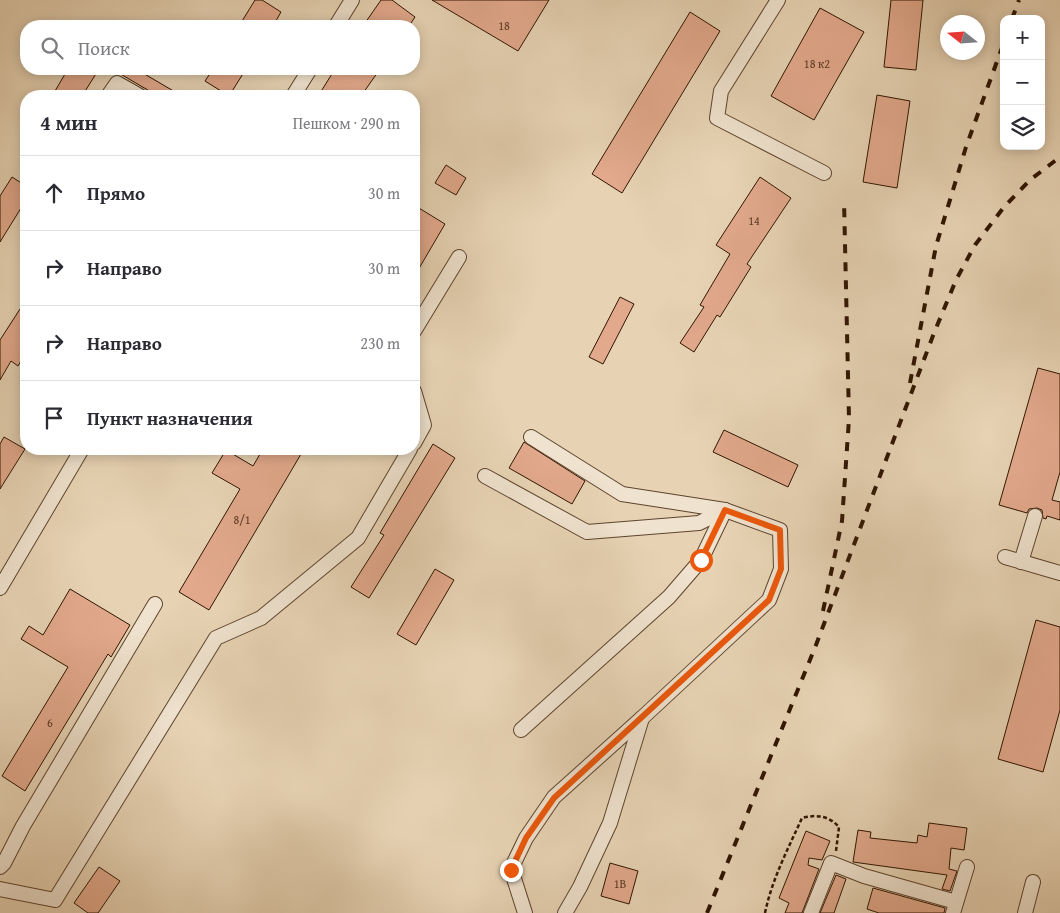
<!DOCTYPE html>
<html lang="ru">
<meta charset="utf-8">
<style>
:root{--surface:#fff;--page:#f2f2f3;--text:#2b2b33;--muted:#7c7c81;--line:#e1e1e2}
body{margin:0;font-family:"Gentium Book Plus",serif;background:var(--page);color:var(--text)}
.controls{position:absolute;right:15px;top:15px;display:grid;overflow:hidden;border-radius:10px;box-shadow:0 2px 12px #0003}
.controls button{width:45px;height:45px;display:grid;place-items:center;padding:0;border:0;border-bottom:1px solid var(--line);background:var(--surface);color:var(--text);font:25px sans-serif}
.compass{position:absolute;left:940px;top:15px;width:45px;height:45px;border-radius:50%;background:var(--surface);box-shadow:0 2px 12px #0003;rotate:287deg}
.stop{position:absolute;width:15px;height:15px;margin:-11px;border:4px solid #ea580c;border-radius:50%;background:#fff}
.stop.end{background:#ea580c;border-color:#fff;box-shadow:0 1px 5px #0008}
.list{margin:0;padding:0;list-style:none}
h2{display:flex;justify-content:space-between;align-items:center;height:65px;margin:0;padding:0 20px;font-size:21px}
h2 small{font-size:16px;font-weight:400;color:var(--muted)}
.list li{display:grid;grid-template-columns:32px 1fr auto;gap:15px;align-items:center;box-sizing:border-box;height:75px;padding:0 20px;border-top:1px solid var(--line)}
.list b{display:block;font-size:19px;white-space:nowrap}
.list em{font-size:16px;font-style:normal;color:var(--muted)}
.icon{flex:none;width:28px;height:28px;fill:none;stroke:currentColor;stroke-width:2;stroke-linecap:round;stroke-linejoin:round}
.map{position:relative;flex:none;width:1060px;height:913px;overflow:hidden}
.search{position:absolute;background:var(--surface);box-shadow:0 2px 12px #0003;left:20px;top:20px;width:400px;height:55px;display:flex;align-items:center;gap:12px;box-sizing:border-box;padding:0 18px;border-radius:20px;color:var(--muted);font-size:19px}
.panel{position:absolute;background:var(--surface);box-shadow:0 2px 12px #0003;left:20px;top:90px;width:400px;height:365px;border-radius:20px}
.map>svg:first-child{display:block}
</style>
<div class="map">
<svg width="1060" height="913" viewBox="0 0 1060 913">
<rect width="100%" height="100%" fill="#e7d3b4"/>
<filter id="stains"><feTurbulence type="fractalNoise" baseFrequency=".004" numOctaves="4"/><feColorMatrix values="0 0 0 0 .2 0 0 0 0 .09 0 0 0 0 .02 0 0 0 .5 -.17"/></filter>
<radialGradient id="worn" r=".72"><stop offset=".6" stop-color="#630" stop-opacity="0"/><stop offset="1" stop-color="#630" stop-opacity=".3"/></radialGradient>
<g fill="#e2a98c" stroke="#301500">
<path d="M255,0H262L281,12L273,26H239Z"/>
<path d="M381,0H392L415,17L409,26H363Z"/>
<path d="M432,0H549L518,51Z"/>
<path d="M891,0H923L916,70L884,67Z"/>
<path d="M820,8L864,32L814,120L771,96Z"/>
<path d="M690,12L720,31L622,193L592,174Z"/>
<path d="M68,69H99L82,96H52Z"/>
<path d="M112,69H136L182,96H158Z"/>
<path d="M213,69H246L229,96L205,81Z"/>
<path d="M335,69H380L361,96H325L320,93Z"/>
<path d="M877,95L910,101L897,188L863,182Z"/>
<path d="M446,165L466,178L456,195L435,183Z"/>
<path d="M12,177L26,186V200L0,242V196Z"/>
<path d="M760,177L791,198L747,264L751,267L720,317L717,315L694,352L680,343L704,307L700,305L730,254L716,245Z"/>
<path d="M414,205L445,224L414,277Z"/>
<path d="M620,297L634,304L603,364L589,357Z"/>
<path d="M20,309L26,314V353L18,366L11,361L0,380V340Z"/>
<path d="M1038,368L1060,374V472L1052,500L1060,502V520L1047,516L1046,519L1043,518L1042,510L1037,508L1029,509L1027,513L999,505Z"/>
<path d="M724,430L798,465L788,487L713,452Z"/>
<path d="M4,437L25,449L0,489V444Z"/>
<path d="M524,442L585,481L572,504L509,468Z"/>
<path d="M433,444L455,458L369,598L351,587L384,535L380,533Z"/>
<path d="M263,449H304L209,610L179,592L240,489L212,473L226,450L253,466Z"/>
<path d="M435,569L454,580L416,645L397,634Z"/>
<path d="M70,589L130,625L111,657L108,654L25,791L2,776L68,667L21,639L29,626L43,635Z"/>
<path d="M1036,620L1060,627V710L1043,772L998,759Z"/>
<path d="M929,823L967,828L964,850L951,848L949,869L957,871L950,891L942,889L947,875L853,862L858,830L871,832L870,838L917,843L918,835L927,837Z"/>
<path d="M806,831L830,841L822,860L809,858L808,865L819,869L802,913H785L789,903L779,898Z"/>
<path d="M610,863L638,871L629,904L601,896Z"/>
<path d="M99,867L120,881L98,913H88L74,903Z"/>
<path d="M836,875L846,879L834,913H820Z"/>
<path d="M873,888L945,908L944,913H879L867,909Z"/>
</g>
<g fill="none" stroke-linecap="round" stroke-linejoin="round">
<g stroke="#5e442d" stroke-width="16">
<g id="minor">
<path d="M778,0L721,91L717,118L824,173"/>
<path d="M336,26L352,0"/>
<path d="M108,96L117,83L140,96"/>
<path d="M293,96L310,69"/>
<path d="M414,331L459,257"/>
<path d="M414,391L424,425L414,443"/>
<path d="M531,437L622,494L725,510L780,530L781,569L769,600L642,718L610,823L580,887L565,913"/>
<path d="M485,476L587,532L699,523L725,510"/>
<path d="M1005,557L1060,573"/>
<path d="M1021,562L1035,516"/>
<path d="M0,588L82,449"/>
<path d="M521,730L669,597L701,560L725,510"/>
<path d="M0,867L4,863L23,826L155,604"/>
<path d="M0,889L55,900L216,638L261,618L358,538L410,449"/>
<path d="M525,913L511,869L526,838L554,797L642,718"/>
<path d="M811,913L831,863L864,876L956,902"/>
<path d="M953,913L967,867"/>
<path d="M1025,913L1033,882"/>
</g>
</g>
<path stroke="#301500" stroke-width="2.5" stroke-dasharray="4 2.5" stroke-linecap="butt" d="M765,913C772,879 788,849 802,818C817,814 829,816 839,827L836,851"/>
<use href="#minor" stroke="#efe2ce" stroke-width="14"/>
<g stroke="#301500" stroke-width="4" stroke-dasharray="9 9" stroke-linecap="butt">
<path d="M1012,19L1019,0"/>
<path d="M910,383L936,246L966,147L1004,42"/>
<path d="M823,611L842,521L849,419L844,200"/>
<path d="M707,913L816,645L934,333L956,280L975,245L1004,207L1030,180L1060,157"/>
</g>
</g>
<g fill="none" stroke-linecap="round" stroke-linejoin="round">
<path stroke="#ea580c" stroke-width="6" d="M511,870L526,838L554,798L769,600L781,569L780,530L725,510L701,560"/>
</g>
<g text-anchor="middle" stroke-width="4" stroke-linejoin="round" paint-order="stroke">
<g font-size="12" fill="#5c3a23">
<text x="504" y="30">18</text>
<text x="817" y="68">18 к2</text>
<text x="754" y="225">14</text>
<text x="242" y="524">8/1</text>
<text x="50" y="727">6</text>
<text x="620" y="888">1В</text>
</g>
</g>
<rect width="100%" height="100%" filter="url(#stains)"/>
<rect width="100%" height="100%" fill="url(#worn)"/>
</svg>
<div class="controls">
<button>+</button>
<button>−</button>
<button><svg class="icon" aria-label="layers" viewBox="0 0 24 24"><path d="M12 4l9 5-9 5-9-5zM3 14l9 5 9-5"/></svg></button>
</div>
<svg class="compass" viewBox="-18 -18 36 36"><path d="M0-13l5 13h-10z" fill="#e53935"/><path d="M0 13l5-13h-10z" fill="#7c7c81"/></svg>
<div class="stop" style="left:701px;top:560px"></div>
<div class="stop end" style="left:511px;top:870px"></div>
<div class="search"><svg class="icon" aria-label="search" viewBox="0 0 24 24"><circle cx="10" cy="10" r="6"/><path d="M15 15l6 6"/></svg>Поиск</div>
<section class="panel">
<h2>4 мин<small>Пешком · 290 m</small></h2>
<ul class="list">
<li><svg class="icon" aria-label="ahead" viewBox="0 0 24 24"><path d="M12 20V5M6 11l6-6 6 6"/></svg><div><b>Прямо</b></div><em>30 m</em></li>
<li><svg class="icon" aria-label="right" viewBox="0 0 24 24"><path d="M7 20v-9h11M14 6l5 5-5 5"/></svg><div><b>Направо</b></div><em>30 m</em></li>
<li><svg class="icon" aria-label="right" viewBox="0 0 24 24"><path d="M7 20v-9h11M14 6l5 5-5 5"/></svg><div><b>Направо</b></div><em>230 m</em></li>
<li><svg class="icon" aria-label="arrive" viewBox="0 0 24 24"><path d="M6 21V4h12l-3 4 3 4H6"/></svg><div><b>Пункт назначения</b></div></li>
</ul>
</section>
</div>
